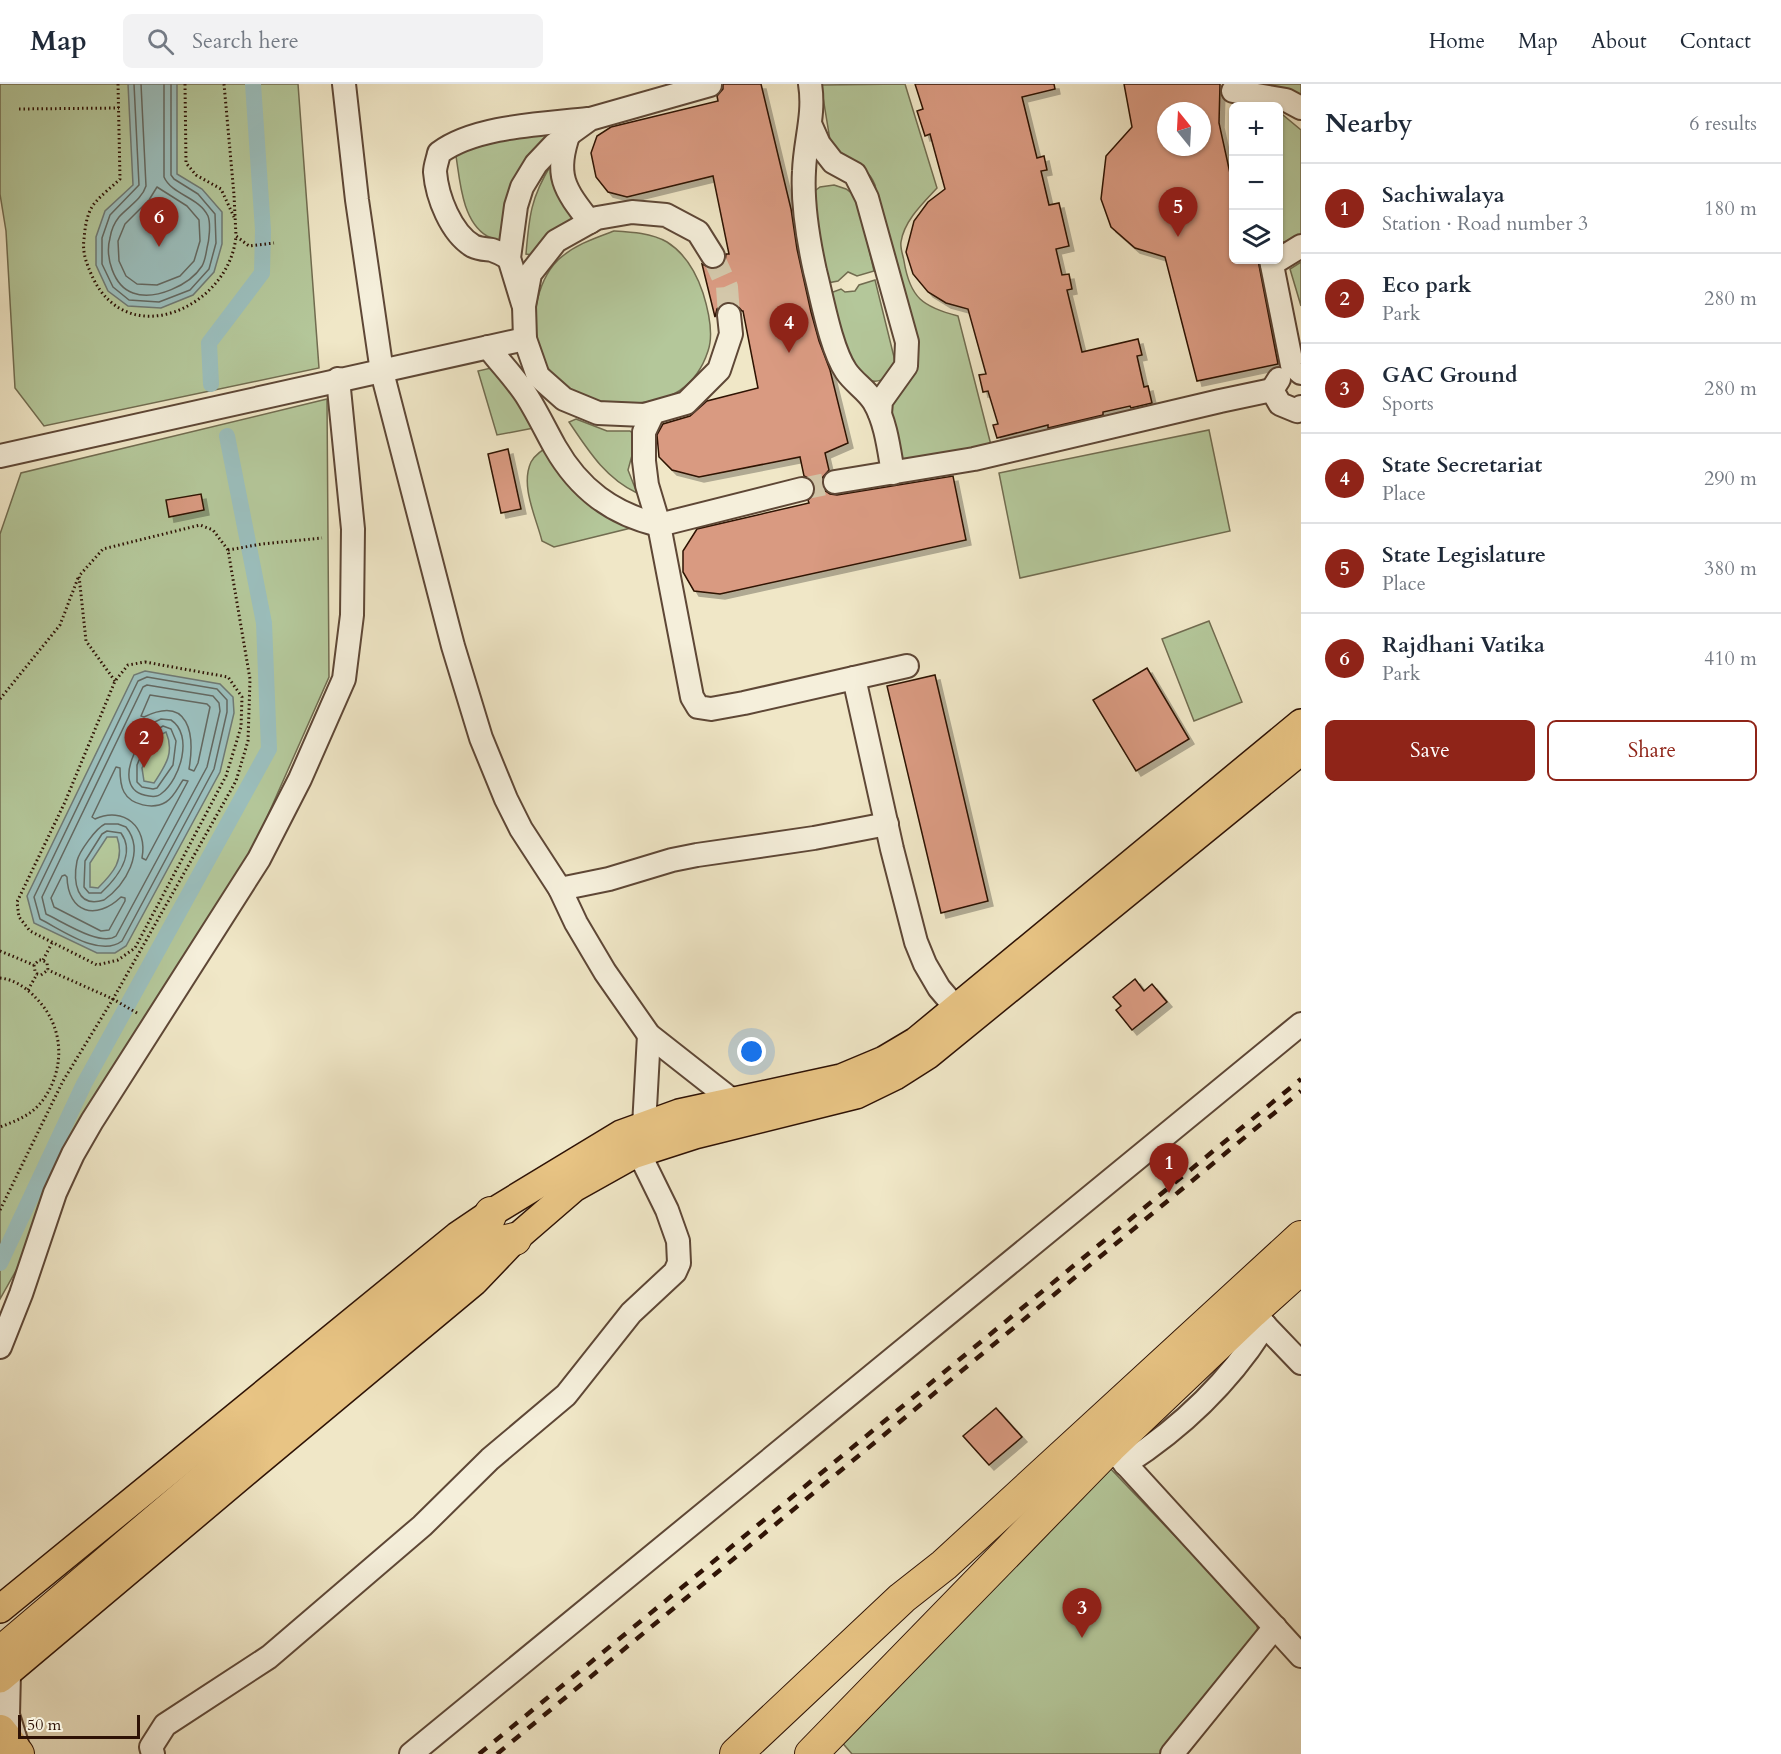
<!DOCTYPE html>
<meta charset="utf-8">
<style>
:root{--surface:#fff;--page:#f2f2f3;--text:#1f2937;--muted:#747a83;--line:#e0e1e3;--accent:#8f2418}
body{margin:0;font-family:Cardo,serif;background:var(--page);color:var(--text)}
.controls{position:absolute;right:18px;top:18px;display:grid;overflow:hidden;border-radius:9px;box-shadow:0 2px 4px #0004}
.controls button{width:54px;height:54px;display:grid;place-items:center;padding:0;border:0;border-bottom:2px solid var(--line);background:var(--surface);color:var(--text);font:30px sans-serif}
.compass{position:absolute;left:1157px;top:18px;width:54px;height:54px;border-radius:50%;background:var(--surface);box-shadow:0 2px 4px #0004;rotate:342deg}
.scale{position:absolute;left:18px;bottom:15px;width:122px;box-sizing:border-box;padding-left:6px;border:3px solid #2e1205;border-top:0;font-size:16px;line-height:21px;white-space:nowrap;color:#2e1205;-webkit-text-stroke:4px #f5efdb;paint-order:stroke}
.you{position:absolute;left:752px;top:968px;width:21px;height:21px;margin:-15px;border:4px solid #fff;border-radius:50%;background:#1a73e8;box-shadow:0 0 0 9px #1a73e833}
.badge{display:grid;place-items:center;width:39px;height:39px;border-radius:50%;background:var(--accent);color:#fff;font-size:20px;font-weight:700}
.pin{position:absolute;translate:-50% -50px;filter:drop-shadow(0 2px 3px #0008)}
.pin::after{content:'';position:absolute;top:32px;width:21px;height:18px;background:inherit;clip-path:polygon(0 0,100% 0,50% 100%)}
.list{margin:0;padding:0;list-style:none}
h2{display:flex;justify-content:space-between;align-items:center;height:78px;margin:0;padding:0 24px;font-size:26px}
h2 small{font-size:20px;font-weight:400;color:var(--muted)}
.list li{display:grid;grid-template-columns:39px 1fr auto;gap:18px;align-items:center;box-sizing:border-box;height:90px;padding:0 24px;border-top:2px solid var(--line)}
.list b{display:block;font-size:22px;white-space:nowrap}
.list p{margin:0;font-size:20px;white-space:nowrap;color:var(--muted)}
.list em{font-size:20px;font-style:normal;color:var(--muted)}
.actions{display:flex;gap:12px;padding:18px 24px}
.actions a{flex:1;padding:14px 0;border:2px solid var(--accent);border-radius:9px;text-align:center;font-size:21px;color:var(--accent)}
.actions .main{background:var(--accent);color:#fff}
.icon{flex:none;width:33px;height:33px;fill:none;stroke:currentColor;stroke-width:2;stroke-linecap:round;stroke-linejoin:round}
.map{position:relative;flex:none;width:1301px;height:1670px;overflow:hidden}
header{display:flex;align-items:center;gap:36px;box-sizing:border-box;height:84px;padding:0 30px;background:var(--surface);border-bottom:2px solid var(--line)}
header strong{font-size:28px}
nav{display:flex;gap:33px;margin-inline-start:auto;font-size:21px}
.search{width:420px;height:54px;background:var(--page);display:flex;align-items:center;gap:15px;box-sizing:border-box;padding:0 21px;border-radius:9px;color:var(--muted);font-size:22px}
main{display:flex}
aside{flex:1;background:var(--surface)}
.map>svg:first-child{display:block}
</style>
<header>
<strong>Map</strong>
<div class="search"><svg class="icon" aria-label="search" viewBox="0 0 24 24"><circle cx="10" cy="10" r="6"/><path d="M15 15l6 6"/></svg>Search here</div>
<nav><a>Home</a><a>Map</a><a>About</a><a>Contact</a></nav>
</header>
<main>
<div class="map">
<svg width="1301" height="1670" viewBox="0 0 1301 1670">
<defs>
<filter id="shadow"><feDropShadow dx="5" dy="5" stdDeviation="0" flood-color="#0004"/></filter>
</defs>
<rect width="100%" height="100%" fill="#f0e7c7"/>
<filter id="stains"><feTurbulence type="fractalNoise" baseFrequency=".00333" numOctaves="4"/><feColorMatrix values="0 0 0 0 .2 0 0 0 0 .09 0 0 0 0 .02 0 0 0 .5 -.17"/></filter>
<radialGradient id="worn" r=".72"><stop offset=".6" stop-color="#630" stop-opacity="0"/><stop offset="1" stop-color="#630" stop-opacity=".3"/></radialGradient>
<g fill="#b4c79a" stroke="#716c50" stroke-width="1.5">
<path d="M0,0H298L319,284L44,342L15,304L6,147L0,110Z"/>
<path d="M905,0L937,104C923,119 904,137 901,158C900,164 903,171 904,177C910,214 923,223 958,232L992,365L903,379L887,320L900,305L889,172L875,101C868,82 847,74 831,62L821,1Z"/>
<path d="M1262,0H1301V14L1284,5Z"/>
<path d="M1278,31H1283L1301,46V151L1288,158H1279Z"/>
<path d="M549,45L555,47L506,159C500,157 493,155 487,152C462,137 460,97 456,72L465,66Z"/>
<path d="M551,81L584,126L532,171L526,170C529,133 531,113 551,81Z"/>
<path d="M834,101L846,105L857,113L874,187L857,192L848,188L838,197L822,200L812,109L820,103Z"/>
<path d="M614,147C632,148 651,149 667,158C686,170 696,188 703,209C708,225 714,250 708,267C695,307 663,321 623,319C600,318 583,317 564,301C555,293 547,285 541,274C527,246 536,198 558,176C574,161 595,154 614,147Z"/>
<path d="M1301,178V222L1290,185Z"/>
<path d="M875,196L895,277C888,298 877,302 858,292L825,211L841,205L845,208L855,207L859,201Z"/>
<path d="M491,284L544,342L497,351L478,287Z"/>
<path d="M327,315L329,593L249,774L0,1215V450L21,389Z"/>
<path d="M576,335L607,347H630L637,353L628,386L637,409C605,394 588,366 569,338Z"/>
<path d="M1209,346L1230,447L1020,494L999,389Z"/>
<path d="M553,360L639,442L554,463L542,457C536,433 520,402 531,378C536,369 545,364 553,360Z"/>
<path d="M1209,537L1242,618L1194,637L1162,555Z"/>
<path d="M1108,1382L1256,1537L1258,1547L1161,1670H852L839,1655Z"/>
</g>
<g fill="#9bbebc" stroke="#6f7973" stroke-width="1.5" fill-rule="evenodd">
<path d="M128,0H177V90L202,105L222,128V160L214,188L193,211L161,224L128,222L108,207L96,181V153L105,127L133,101Z"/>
<path d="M145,587L220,600L233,613L234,629L220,688L126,862L115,869H97L34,839L27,812L134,591ZM166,648C175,669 165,682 154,699L144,697L142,684L156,653ZM107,753H117C125,776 113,789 98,804L90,803V779Z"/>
</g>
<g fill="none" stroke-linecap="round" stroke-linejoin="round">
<g stroke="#646860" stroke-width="1.5">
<path d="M134,0L139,101L110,131L102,154V180L113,203L129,216L159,218L190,206L209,185L216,159L215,130L198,110L174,95L171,91V0"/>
<path d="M141,0L146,102C142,115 128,123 119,133C115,138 111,147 110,154C105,172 113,202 133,209C155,217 190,201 202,182C205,177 206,170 207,164C209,157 211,140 208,132C199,113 172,111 164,93V0"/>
<path d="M157,103L187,122L199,136L200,157L194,177L180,192L157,201L137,200L126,192L119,177L118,157L125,140L149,116Z"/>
<path d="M147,593L217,605L227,616V628L214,685L122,857C100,874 62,846 40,835L34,813L138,597Z"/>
<path d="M147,601L213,612L219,619L220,627L207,683L116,852C101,863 63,838 46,830L42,813L143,603Z"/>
<path d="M150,611L207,620L210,623L198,679L194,687L189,685C195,650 189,611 144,633L141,632Z"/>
<path d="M161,635L171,636C194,651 180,695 162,709C158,713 154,713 149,712C125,709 126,688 134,670C141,652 142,643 161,635Z"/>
<path d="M163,642L171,645L176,657L173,681L157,704L153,705L142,703L137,698V681L150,650Z"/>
<path d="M116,683L120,684C120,692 120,701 124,708C131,721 153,726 166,718C174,713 178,703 183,696L188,697L146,776L142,774C148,743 124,722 95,735L92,733Z"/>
<path d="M105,740H118L126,743C146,768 125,801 104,816C76,825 73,797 77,777C79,768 96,744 105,740Z"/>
<path d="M107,747L121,749C136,770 117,794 101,809H89L84,803L85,777L102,750Z"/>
<path d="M65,791L67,793C68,829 96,837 121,813L125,814V817L109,846L101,847L54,823L51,814L62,792Z"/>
</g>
<g stroke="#9bbebc" stroke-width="16">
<path d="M211,300L209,259L262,189L263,146L253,0"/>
<path d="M0,1179L84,1000L269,665L264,539L227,352"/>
</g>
</g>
<g fill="#d99a81" stroke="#2e1205" stroke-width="1.5" fill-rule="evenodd" filter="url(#shadow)">
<path d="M723,0H761L791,125L797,165L811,228L819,257L830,286L848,359L825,369L829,386L822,394V400L824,406L830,410L837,411L953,392L966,456L720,510L694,507L683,488V467L697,445L809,419L808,416L815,409V402L811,395L804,392L800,373L699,393L672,386L659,373L657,351L663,340L690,332L707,317L758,304L743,227H742L735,219L727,218L722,220L717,225L715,233L702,180L713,185L720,184L725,178L726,170H729L713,92L627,113L608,108L596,93L591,69L597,52L611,43L718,17L717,12L723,5Z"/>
<path d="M915,0H1054L1055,5L1022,13L1037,74L1044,72L1047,86L1041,87L1049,121L1059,119L1069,162L1056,165L1062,191L1069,190L1072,205L1067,206L1082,268L1138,255L1142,271L1137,272L1144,303L1148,302L1152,319L1131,324L1130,322L1103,328V331L1048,344V341L997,354L993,341L998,340L988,307L983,308L979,291L986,290L968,225L946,219L928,208L913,190L906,168L914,137L928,118L945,105L930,50L925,52L917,27L923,25Z"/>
<path d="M1124,0H1220L1219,39L1233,103V176H1258L1278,280L1197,297L1165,173L1135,164L1111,143L1101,115L1106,72L1132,43ZM1166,27H1202V63H1166Z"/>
<path d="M508,365L521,425L501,429L488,370Z"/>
<path d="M201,410L204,426L169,433L166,416Z"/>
<path d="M1147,584L1189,655L1136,687L1093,616Z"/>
<path d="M935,591L988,817L941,829L887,602Z"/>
<path d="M1135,895L1144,907L1152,900L1167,918L1132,946L1116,926L1121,922L1113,913Z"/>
<path d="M996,1324L1022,1353L989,1381L963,1352Z"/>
</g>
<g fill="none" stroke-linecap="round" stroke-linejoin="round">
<g stroke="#d3c7aa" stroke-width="22" stroke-dasharray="22 11" stroke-linecap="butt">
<path d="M713,172L727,203L729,231"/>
<path d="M802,405L835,398"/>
</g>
<g stroke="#5e4736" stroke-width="26">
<g id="minor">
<path d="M344,0L357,116L382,288L453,562L481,654L506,715L521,745L560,805L576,839L605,888L649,951L733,1017"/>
<path d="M810,0C815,30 805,57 804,87C802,119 808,155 815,187C822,214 831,265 846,287C854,299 867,306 874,318C886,338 889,366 893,389"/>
<path d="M1233,7L1286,16L1301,24"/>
<path d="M811,42L819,60L833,78L855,90L867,114L907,258L906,282L881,317L880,330"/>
<path d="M569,49C554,91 564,105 590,138"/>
<path d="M713,172L698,148L666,131L632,128L597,134L556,157L530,190L524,222L525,255L538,292L564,315L598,329L644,331L686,319L719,286L731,250L729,231"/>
<path d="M509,174C504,171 498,168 492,166C485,165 479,165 473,162C451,149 437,113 435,88C435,82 438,75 439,69C475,42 543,40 588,35"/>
<path d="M1271,176L1292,281L1301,289"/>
<path d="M1272,180L1301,162"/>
<path d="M523,220L509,174L516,122L522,103L536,80L554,61L590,35L710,1"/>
<path d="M488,263C501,280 517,296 528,314C538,330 546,347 555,363C579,405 612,430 659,441L802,405"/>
<path d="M1279,295L1272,306L1280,320L1297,327L1301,323"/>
<path d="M653,329L644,348V377L647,401L659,441L692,613L698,623L711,625L744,619L854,594L892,765L916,858L925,880L939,904L956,924"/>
<path d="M0,372L525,255"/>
<path d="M835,398L974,375L1220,317L1272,306"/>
<path d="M854,594L907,582"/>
<path d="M560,805L609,795L672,776L697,771L814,754L887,740"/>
<path d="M644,1042L649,951"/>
<path d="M1255,1231L1301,1279"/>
<path d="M0,1263L21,1210L55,1109L73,1070L92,1037L259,775L300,695L344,595L352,531L353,445L338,295"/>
<path d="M1110,1363L1301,1572"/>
<path d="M1125,1380C1181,1344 1230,1297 1265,1241"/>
<path d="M0,1585L9,1588L8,1631L18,1663"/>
<path d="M153,1670L151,1663L165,1641L269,1573L422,1442L490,1375L566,1311L631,1229L675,1188L679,1179L678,1157L667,1126L639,1069"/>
<path d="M411,1670L1301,940"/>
<path d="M1172,1670L1275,1543"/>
</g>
</g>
<g stroke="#2e1205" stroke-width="30">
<g id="major">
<path d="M0,1525L457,1152L491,1129L621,1050L679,1029L841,994L884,976L916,957L1301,639"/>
<path d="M0,1595L253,1382L474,1198L515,1155L574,1104L633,1071L695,1051L856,1011L895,992L928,971L1301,667"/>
</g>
</g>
<g stroke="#2e1205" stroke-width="34">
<g id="highway">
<path d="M477,1163L515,1155"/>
<path d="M0,1569L465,1174L477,1163L491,1129"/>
<path d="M0,1647L18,1670"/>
<path d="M736,1670L902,1514L944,1481L1301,1153"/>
<path d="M811,1670L1110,1363L1252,1228L1301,1184"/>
</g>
</g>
<g stroke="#2e1205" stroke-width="3" stroke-dasharray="1.5 3" stroke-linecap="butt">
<path d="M118,0L120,95C112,103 101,111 94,120C87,129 85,143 84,155C82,169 87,181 93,194C129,269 230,222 236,152"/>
<path d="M185,0L186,79L196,91L221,105L234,133"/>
<path d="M224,0L234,111L236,152L249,162L274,159"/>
<path d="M19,25L119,24"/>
<path d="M228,466L262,460L322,454"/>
<path d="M145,578L228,593L242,613L241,643L226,692L135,864L118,876L97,881L30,847L19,833L17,818L65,718L115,597L128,581Z"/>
<path d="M115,597L86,557L79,492L103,465L200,441L213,446L228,466L250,595L248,657L236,697L113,915L137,929"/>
<path d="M0,615L60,541L78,494"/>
<path d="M0,867L34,881"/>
<path d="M43,876L52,859"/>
<path d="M0,894C13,895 27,904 36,914C64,942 66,984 43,1016C32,1031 16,1037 0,1043"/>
<path d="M28,906L37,890L41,891L48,886L47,879L42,876H39L34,881L35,887L37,890"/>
<path d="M0,1126L63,997L113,915L48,886"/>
</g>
<use href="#minor" stroke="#f5efdb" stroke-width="22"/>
<use href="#major" stroke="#e8c484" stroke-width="27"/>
<use href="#highway" stroke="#e8c484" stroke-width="32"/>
<g stroke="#2e1205" stroke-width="4.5" stroke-dasharray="10 10" stroke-linecap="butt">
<path d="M479,1670L1301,995"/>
<path d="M497,1670L1301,1007"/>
</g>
</g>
<rect width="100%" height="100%" filter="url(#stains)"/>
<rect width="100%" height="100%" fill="url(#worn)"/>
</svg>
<div class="controls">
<button>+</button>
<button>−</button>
<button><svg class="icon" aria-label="layers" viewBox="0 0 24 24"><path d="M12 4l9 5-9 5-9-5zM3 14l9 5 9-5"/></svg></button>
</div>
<svg class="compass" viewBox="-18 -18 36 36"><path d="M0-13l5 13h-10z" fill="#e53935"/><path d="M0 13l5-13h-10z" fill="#747a83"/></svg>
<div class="scale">50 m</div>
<div class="you"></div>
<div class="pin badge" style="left:1169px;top:1109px">1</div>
<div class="pin badge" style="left:144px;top:684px">2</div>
<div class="pin badge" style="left:1082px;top:1554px">3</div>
<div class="pin badge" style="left:789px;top:269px">4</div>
<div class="pin badge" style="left:1178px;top:153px">5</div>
<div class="pin badge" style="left:159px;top:163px">6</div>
</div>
<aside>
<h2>Nearby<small>6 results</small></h2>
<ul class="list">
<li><span class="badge">1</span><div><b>Sachiwalaya</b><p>Station · Road number 3</p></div><em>180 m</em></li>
<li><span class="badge">2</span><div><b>Eco park</b><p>Park</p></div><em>280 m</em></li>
<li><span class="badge">3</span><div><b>GAC Ground</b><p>Sports</p></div><em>280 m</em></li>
<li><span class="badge">4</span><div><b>State Secretariat</b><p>Place</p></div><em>290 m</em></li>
<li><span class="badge">5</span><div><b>State Legislature</b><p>Place</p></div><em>380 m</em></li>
<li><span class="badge">6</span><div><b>Rajdhani Vatika</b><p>Park</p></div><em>410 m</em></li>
</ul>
<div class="actions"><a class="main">Save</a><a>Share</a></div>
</aside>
</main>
